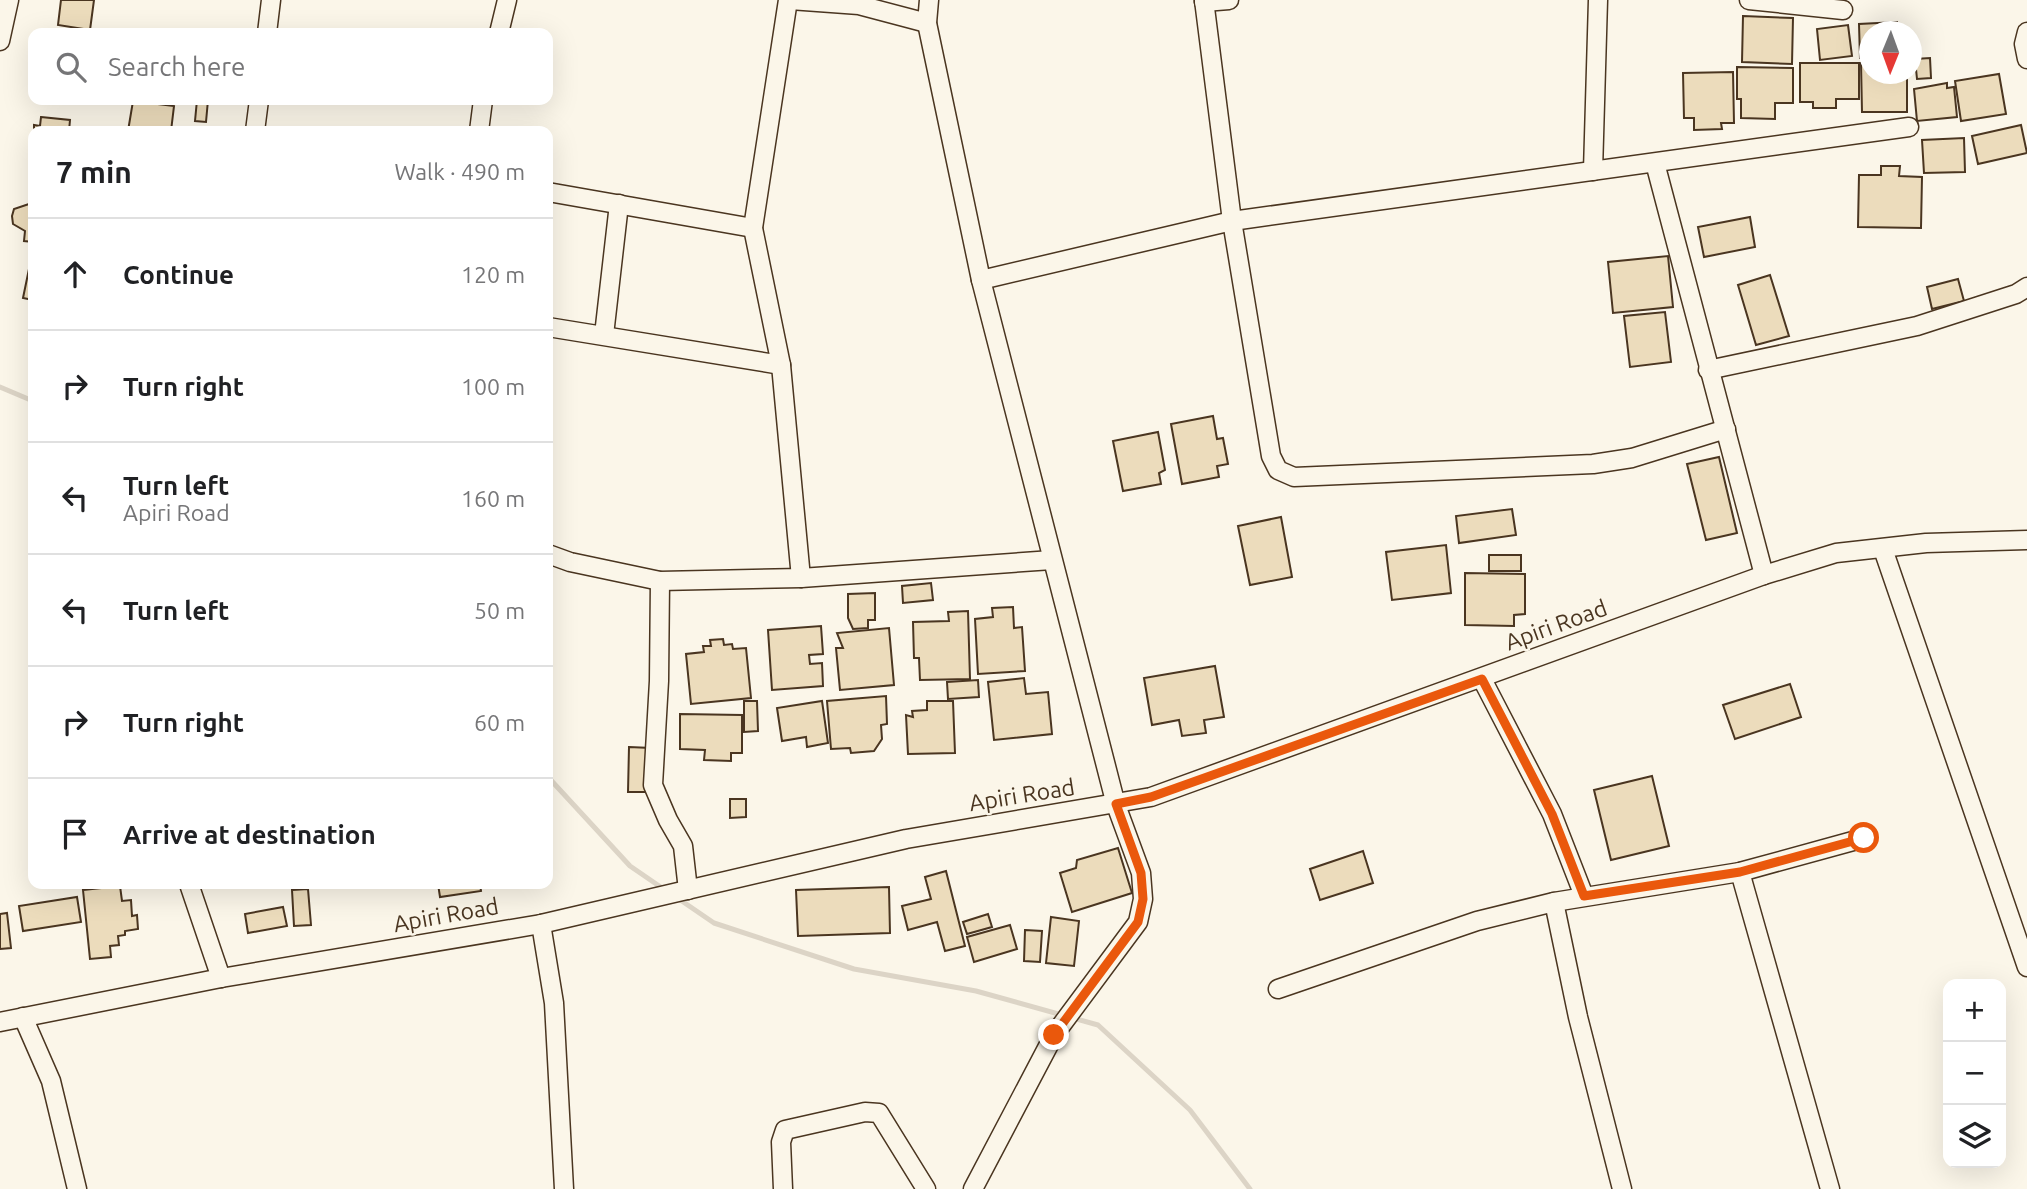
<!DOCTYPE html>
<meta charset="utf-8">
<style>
:root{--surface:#fff;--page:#f6f6f6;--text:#202124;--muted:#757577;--line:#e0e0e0}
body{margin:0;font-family:Ubuntu,sans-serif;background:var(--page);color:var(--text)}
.controls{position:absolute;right:21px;bottom:21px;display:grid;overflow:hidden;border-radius:14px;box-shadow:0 7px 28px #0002}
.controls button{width:63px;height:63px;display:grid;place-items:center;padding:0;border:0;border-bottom:2px solid var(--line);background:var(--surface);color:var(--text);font:35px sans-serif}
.compass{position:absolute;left:1859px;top:21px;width:63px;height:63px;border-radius:50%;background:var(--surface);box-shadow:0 7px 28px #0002;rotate:181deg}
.stop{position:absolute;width:21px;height:21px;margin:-16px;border:5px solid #ea580c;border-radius:50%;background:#fff}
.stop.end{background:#ea580c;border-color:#fff;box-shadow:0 2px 7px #0008}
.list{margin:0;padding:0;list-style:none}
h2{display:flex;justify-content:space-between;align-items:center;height:91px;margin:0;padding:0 28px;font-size:30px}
h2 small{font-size:23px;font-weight:400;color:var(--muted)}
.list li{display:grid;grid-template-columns:46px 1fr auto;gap:21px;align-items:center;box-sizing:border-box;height:112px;padding:0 28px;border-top:2px solid var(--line)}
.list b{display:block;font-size:26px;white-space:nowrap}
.list p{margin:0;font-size:23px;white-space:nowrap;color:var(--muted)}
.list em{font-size:23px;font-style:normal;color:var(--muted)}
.icon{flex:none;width:38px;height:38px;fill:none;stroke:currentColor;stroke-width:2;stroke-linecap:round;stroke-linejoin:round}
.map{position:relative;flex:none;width:2027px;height:1189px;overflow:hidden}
.search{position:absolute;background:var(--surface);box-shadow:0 7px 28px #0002;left:28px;top:28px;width:525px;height:77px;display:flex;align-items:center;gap:18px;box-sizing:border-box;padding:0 24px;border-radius:14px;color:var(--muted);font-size:26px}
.panel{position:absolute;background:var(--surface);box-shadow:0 7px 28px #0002;left:28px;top:126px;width:525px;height:763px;border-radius:14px}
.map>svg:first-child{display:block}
</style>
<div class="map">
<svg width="2027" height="1189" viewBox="0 0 2027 1189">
<rect width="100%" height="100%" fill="#fbf6e9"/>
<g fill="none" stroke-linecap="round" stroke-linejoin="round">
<g stroke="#dcd4c6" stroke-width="5">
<path d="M0,387L33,401"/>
<path d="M548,777L630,866L665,890"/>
<path d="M676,897L714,923L854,969L976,991L1098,1025L1190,1110L1250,1189"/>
</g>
</g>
<g fill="#ecdcbc" stroke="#4a3520" stroke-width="2">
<path d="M61,0H94L90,30L58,25Z"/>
<path d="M1743,16L1793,18L1792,64L1742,62Z"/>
<path d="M1897,22V29H1905V32H1870V58H1860L1859,24Z"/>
<path d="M1848,25L1852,56L1820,60L1817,29Z"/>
<path d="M1930,58L1931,78L1917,79L1915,59Z"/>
<path d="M1800,63H1859V99H1836V108H1813V102H1800Z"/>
<path d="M1861,63H1870V74H1907V112H1862Z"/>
<path d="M1737,67L1793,68V103H1775V119L1741,118V99H1737Z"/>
<path d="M1733,72L1734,123H1721L1722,129L1694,130V118H1684L1683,73Z"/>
<path d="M1999,74L2006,114L1961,121L1955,81Z"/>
<path d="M1947,83V88L1954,87L1957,117L1917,121L1914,89Z"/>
<path d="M197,100H208L206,122L195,121Z"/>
<path d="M133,101L174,106L171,131H128Z"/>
<path d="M41,117L70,120L69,131H34V125L40,126Z"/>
<path d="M2021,125L2027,153L1978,164L1972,136Z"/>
<path d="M1964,138L1965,172L1924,173L1922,140Z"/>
<path d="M1881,166H1900L1899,176L1922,177L1921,228L1858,227L1859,175H1881Z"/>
<path d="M29,197L33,198V242L24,241L25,231L13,224L12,216L14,209L29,204Z"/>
<path d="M1750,217L1755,247L1704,257L1698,227Z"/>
<path d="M1668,256L1673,307L1613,313L1608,262Z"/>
<path d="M30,264H33V300L23,298Z"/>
<path d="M1770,275L1789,336L1756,345L1738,285Z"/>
<path d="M1958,279L1964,301L1932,309L1927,287Z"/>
<path d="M1665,312L1671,362L1630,367L1624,316Z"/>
<path d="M1213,416L1217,439L1223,438L1228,464L1217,466L1219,477L1182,484L1171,424Z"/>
<path d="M1158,432L1165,470L1159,473L1161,484L1123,491L1113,441Z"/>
<path d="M1719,457L1737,533L1706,540L1687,464Z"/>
<path d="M1512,509L1516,535L1459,543L1456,516Z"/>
<path d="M1281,517L1292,577L1250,585L1238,526Z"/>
<path d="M1446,545L1451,593L1392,600L1386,552Z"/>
<rect x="1489" y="555" width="32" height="16"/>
<path d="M1465,573L1525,574V614L1514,615V626L1465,625Z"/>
<path d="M931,583L933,600L903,603L902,586Z"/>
<path d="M875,593V620H868V628L853,629L848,618V594Z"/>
<path d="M1013,607L1014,628L1022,627L1025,671L978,674L975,619L993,617L992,608Z"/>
<path d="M968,611L970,679L920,680L919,658H914L913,622L949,621L948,612Z"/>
<path d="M821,626L823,654L809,655L810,664L822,663L823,686L772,690L768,630Z"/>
<path d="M889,628L894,685L840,690L836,648H843L837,633Z"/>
<path d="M723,639L724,645L732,644L733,649L746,648L751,698L691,704L686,654L704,652L703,646H711L710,640Z"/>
<path d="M1215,666L1224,717L1204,720L1206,733L1182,736L1179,720L1152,725L1144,678Z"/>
<path d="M1024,678L1026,694L1048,692L1052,734L994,740L988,682Z"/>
<path d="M978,680L979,697L948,699L947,682Z"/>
<path d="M1790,684L1801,717L1735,739L1723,705Z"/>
<path d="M886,696L887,724L881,725L882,739L874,751L851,753L850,748L831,749L827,701Z"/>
<path d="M744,701H757L758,731L744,732Z"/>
<path d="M822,701L828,743L807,747L806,737L782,741L777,708Z"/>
<path d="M927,701H953L955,753L908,754L906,715L913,717L912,711L927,710Z"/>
<path d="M680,714L742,715V753H731V761L704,760L705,750L680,749Z"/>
<path d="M629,747L651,748L650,792H628Z"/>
<path d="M1652,776L1669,846L1611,860L1594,790Z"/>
<path d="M730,799H746V817L730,818Z"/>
<path d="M1118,848L1132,893L1072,912L1060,873L1076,868L1077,860Z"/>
<path d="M1363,851L1373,883L1320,900L1310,869Z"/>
<path d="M946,871L965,946L945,951L937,922L908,930L902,906L931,899L925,877Z"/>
<path d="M438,884H480L481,891L440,897Z"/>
<path d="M120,886L122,901L131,900L132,916L137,915L138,929L125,931V935L118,936L119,945L110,946L111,957L90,959L83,890Z"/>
<path d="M889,887L890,933L798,936L796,890Z"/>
<path d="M308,889L311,925L294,926L292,890Z"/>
<path d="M77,897L81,922L23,931L19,906Z"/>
<path d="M283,907L287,926L248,933L245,914Z"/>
<path d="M7,913L11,948L0,949V914Z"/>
<path d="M988,914L992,927L967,934L963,922Z"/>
<path d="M1051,917L1079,921L1074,966L1046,963Z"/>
<path d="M1010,925L1017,949L974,962L967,937Z"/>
<path d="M1025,930L1042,931L1040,962L1024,961Z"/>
</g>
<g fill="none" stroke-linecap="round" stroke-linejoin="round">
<g stroke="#4a3520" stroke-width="21">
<g id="minor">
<path d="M788,0L753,228L781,365L801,578"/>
<path d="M790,0L859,5L927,23"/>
<path d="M929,0L927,23L981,280L1116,805L1141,873L1143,899L1138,922L1054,1035L973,1189"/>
<path d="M1204,0L1232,221L1271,456L1278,470L1294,477L1593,464L1632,458L1726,429"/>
<path d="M1749,0L1843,10"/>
<path d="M1204,2L1229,0"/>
<path d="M2027,32L2024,44L2027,59"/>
<path d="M267,33L271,0"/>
<path d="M499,33L507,0"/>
<path d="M0,41L9,0"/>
<path d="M255,131L259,100"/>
<path d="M479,131L483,100"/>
<path d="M1655,163L1764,575"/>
<path d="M1593,171L1598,0"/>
<path d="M548,192L753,228"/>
<path d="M981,280L1232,221L1909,127"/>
<path d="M548,327L781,365"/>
<path d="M604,335L619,204"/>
<path d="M1708,370L1917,326L2016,294L2027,287"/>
<path d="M1883,549L2027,967"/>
<path d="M548,554L570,562L660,581L801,578L1052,560"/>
<path d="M660,581L659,681L653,785L668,820L683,846L688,890"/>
<path d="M1482,679L1552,814L1584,896"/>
<path d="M1740,872L1830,1189"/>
<path d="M189,884L221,978"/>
<path d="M1554,902L1578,1017L1622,1189"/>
<path d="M541,924L554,1003L564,1189"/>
<path d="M1278,989L1477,921L1554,902L1740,872L1864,838"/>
<path d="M23,1017L51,1081L77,1189"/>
<path d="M0,1022L221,978L541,924L906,839L1151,797L1764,575L1836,553L1926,543L2027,540"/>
<path d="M783,1189L781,1142L785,1130L865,1112L879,1113L926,1189"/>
</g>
</g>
<use href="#minor" stroke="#fbf6e9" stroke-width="18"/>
</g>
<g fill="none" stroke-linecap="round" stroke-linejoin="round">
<path stroke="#ea580c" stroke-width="9" d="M1054,1035L1138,922L1143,899L1141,873L1116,804L1151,797L1482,679L1552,814L1584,896L1740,872L1864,838"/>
</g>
<g text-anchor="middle" stroke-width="5" stroke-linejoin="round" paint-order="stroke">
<g font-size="23" fill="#4a3520" stroke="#fbf6e9">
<text transform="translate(1556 625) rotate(-20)" y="8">Apiri Road</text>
<text transform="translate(1022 795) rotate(-9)" y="8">Apiri Road</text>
<text transform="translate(446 915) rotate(-10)" y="8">Apiri Road</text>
</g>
</g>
</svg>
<div class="controls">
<button>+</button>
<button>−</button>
<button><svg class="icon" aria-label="layers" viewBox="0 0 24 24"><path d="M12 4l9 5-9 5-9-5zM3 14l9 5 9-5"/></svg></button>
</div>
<svg class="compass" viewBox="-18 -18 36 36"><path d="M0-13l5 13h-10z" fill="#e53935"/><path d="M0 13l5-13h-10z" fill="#757577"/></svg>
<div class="stop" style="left:1864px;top:838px"></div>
<div class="stop end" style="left:1054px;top:1035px"></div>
<div class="search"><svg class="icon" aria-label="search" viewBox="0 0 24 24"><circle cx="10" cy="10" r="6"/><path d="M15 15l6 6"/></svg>Search here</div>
<section class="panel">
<h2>7 min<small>Walk · 490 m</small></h2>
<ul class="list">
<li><svg class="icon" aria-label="ahead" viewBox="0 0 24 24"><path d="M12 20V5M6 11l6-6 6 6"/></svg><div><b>Continue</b></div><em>120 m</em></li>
<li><svg class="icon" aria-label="right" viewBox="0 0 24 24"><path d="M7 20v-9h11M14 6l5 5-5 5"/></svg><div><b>Turn right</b></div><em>100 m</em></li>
<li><svg class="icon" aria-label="left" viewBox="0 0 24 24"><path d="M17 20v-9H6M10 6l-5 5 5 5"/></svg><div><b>Turn left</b><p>Apiri Road</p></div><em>160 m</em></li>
<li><svg class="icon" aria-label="left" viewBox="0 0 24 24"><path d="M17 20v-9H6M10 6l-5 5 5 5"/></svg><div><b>Turn left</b></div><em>50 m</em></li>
<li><svg class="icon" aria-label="right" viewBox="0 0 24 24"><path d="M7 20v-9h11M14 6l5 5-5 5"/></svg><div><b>Turn right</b></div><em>60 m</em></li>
<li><svg class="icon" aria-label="arrive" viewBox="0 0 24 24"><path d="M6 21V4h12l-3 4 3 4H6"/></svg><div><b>Arrive at destination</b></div></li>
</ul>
</section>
</div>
